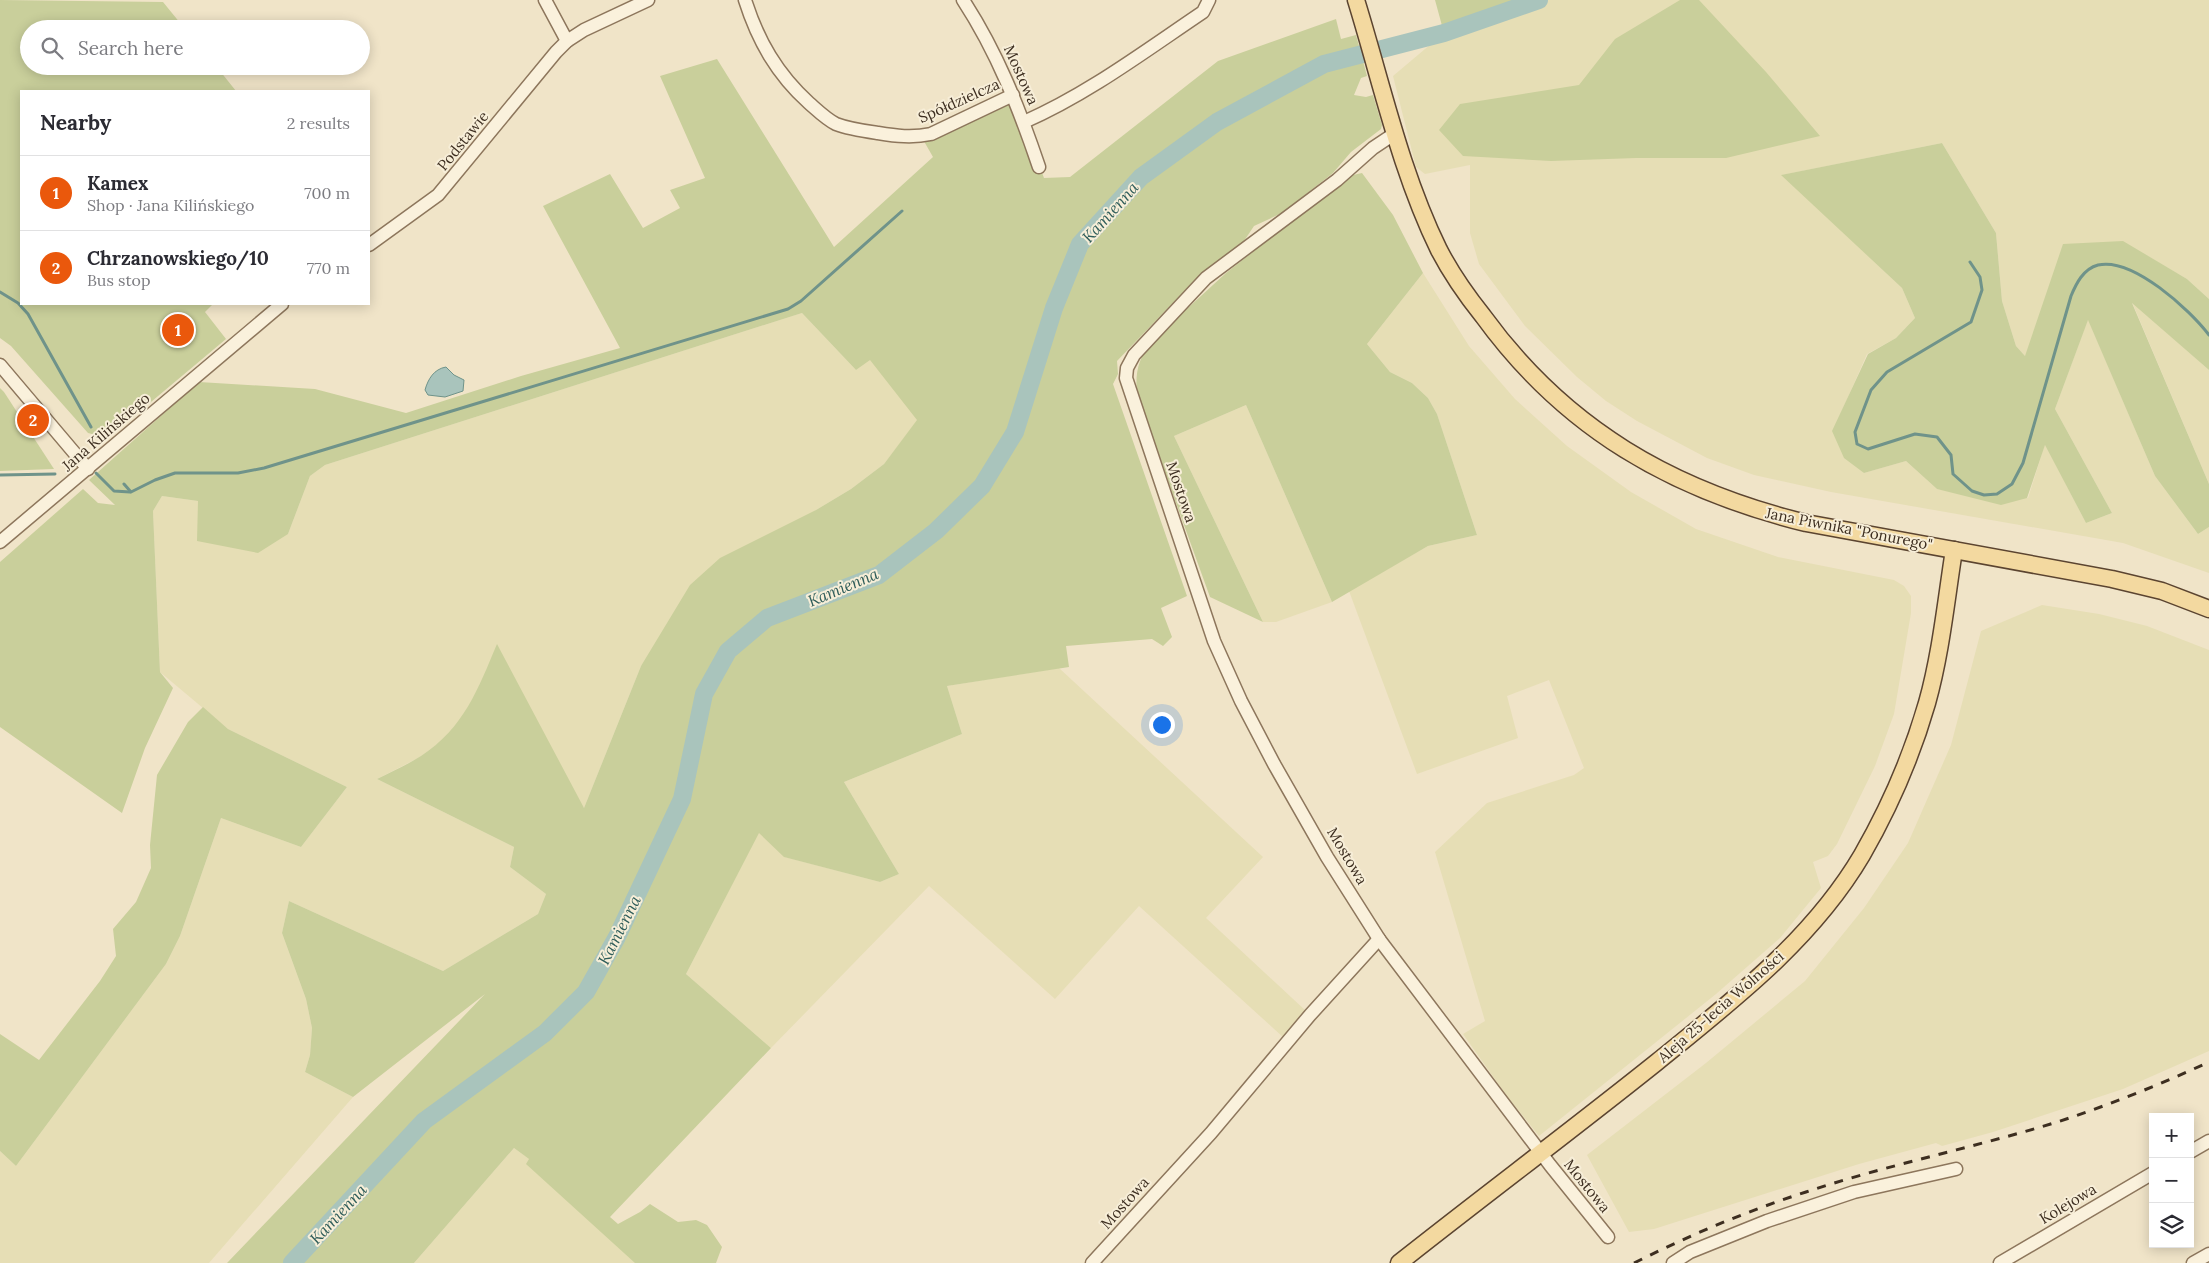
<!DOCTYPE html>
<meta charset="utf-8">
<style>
:root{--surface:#fff;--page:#f7f7f7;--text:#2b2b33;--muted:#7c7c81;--line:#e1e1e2;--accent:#ea580c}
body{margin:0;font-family:Lora,serif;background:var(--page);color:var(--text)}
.controls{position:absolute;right:15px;bottom:15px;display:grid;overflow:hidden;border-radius:0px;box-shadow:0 2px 12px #0003}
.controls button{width:45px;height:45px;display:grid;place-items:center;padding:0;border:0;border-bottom:1px solid var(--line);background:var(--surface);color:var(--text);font:25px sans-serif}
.you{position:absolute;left:1161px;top:724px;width:18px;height:18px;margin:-12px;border:4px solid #fff;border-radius:50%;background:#1a73e8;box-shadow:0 0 0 8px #1a73e833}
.badge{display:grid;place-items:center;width:32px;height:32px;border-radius:50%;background:var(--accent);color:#fff;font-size:16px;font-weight:700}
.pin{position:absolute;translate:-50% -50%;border:2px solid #fff;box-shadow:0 1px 5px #0006}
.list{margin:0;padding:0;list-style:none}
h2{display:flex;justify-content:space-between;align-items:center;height:65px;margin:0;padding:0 20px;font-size:21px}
h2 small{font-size:16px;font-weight:400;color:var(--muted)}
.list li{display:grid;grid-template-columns:32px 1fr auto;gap:15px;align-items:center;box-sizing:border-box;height:75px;padding:0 20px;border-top:1px solid var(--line)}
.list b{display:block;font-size:19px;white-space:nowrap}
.list p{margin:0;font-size:16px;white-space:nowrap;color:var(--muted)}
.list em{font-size:16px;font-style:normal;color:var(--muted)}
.icon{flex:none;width:28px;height:28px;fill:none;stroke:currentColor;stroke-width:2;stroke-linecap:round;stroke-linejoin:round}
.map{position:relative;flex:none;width:2209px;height:1263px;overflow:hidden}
.search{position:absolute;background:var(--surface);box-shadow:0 2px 12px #0003;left:20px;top:20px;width:350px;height:55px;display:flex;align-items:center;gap:12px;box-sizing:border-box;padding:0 18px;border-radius:28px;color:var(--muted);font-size:19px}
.panel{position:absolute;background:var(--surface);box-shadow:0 2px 12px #0003;left:20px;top:90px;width:350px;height:215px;border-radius:0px}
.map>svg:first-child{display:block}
</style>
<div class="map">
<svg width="2209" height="1263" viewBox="0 0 2209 1263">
<rect width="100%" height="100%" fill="#f0e4c8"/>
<g fill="#e6deb5">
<path d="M1539,0H2209V299L2187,279L2123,242L2025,356L2016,346L2002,301L1996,233L1942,143L1782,175L1902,288L1915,318L1896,338L1867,354L1833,431L1864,473L1906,461L1937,489L2028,498L2045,444L2086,523L2112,513L2055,409L2088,319L2155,476L2198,534L2209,527V573L2123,543L1831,492L1754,475L1707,458L1637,421L1606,401L1577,377L1525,326L1479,264L1470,233V165L1425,174L1416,167L1393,76L1444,33Z"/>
<path d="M1423,273L1469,346L1515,399L1567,446L1631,492L1696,529L1778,557L1894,580L1904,586L1911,596V613L1894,714L1875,766L1837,844L1828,856L1813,862L1821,888L1780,938L1716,994L1539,1136L1506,1095L1463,1034L1485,1021L1435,852L1487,803L1574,775L1584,768L1549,680L1507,696L1518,738L1417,774L1349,591L1428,546L1477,535L1437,414L1428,398L1412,383L1390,372L1367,344Z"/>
<path d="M2132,302L2209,370V484Z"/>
<path d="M802,313L856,370L870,359L918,420L884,464L851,489L816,510L641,666L584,808L479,687L463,717L444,739L420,757L377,779L514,847L510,867L546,894L538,914L443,971L289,901L282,933L306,999L312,1028L310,1055L305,1072L353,1097L209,1263H0V1151L16,1166L166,964L180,936L221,818L301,847L347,787L228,729L160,672L153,511L162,496L198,501L288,534L310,476L325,465Z"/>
<path d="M1246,405L1332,602L1276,622H1263L1174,436Z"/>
<path d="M2042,605L2099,614L2147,626L2209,650V1051L2123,1089L1993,1132L1942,1146L1936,1143L1859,1164L1654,1229L1629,1232L1587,1155L1706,1063L1805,981L1864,908L1908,843L1951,745L1981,631Z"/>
<path d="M1059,668L1263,857L1206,918L1306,1011L1284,1038L1139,906L1055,999L929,886L771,1048L686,974L759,832L785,857L880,882L899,874L844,782L962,734L947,686Z"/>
<path d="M514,1148L609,1217L663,1263H414Z"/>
</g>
<g fill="#c9cf9b">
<path d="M0,0L163,2L185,29H29V66H216L236,91H21V304H213L205,312L226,339L108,438L88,433L11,346L0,338Z"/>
<path d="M1435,0H1539L1444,33Z"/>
<path d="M1680,0H1699L1766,72L1820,136L1726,158H1636L1551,161L1463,156L1439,130L1460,104L1579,85L1615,39Z"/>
<path d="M1336,19L1341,39L1356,35L1367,76L1361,78L1354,95L1366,97L1373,95L1382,125L1381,129L1351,152L1333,173L1282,213L1254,226L1244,241L1193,282L1117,361L1118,374L1113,384L1187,596L1161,608L1172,637L1163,646L1152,639L1066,646L1069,667L947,686L962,734L844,782L899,874L880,882L784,857L759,833L686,974L771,1048L610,1217L618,1224L640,1212L650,1204L678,1222L696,1220L707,1225L722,1247L716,1263H635L526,1164L529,1159L514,1148L414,1263H227L485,994L353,1097L305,1072L310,1055L312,1028L306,999L282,933L289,901L443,971L538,914L546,894L510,867L514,847L377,779C391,772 407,765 421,756C464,728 478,689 497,644L584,808L641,666L690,585L720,558L816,510L851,489L884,464L917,420L870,360L856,370L802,313L325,465L310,476L288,534L258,553L197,541L198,501L162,496L153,511L160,672L173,688L145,748L122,813L0,727V562L83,489L98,503L115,505L89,480L199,382L315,389L406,413L521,376L620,348L543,206L610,174L643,228L680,208L670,190L705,178L660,76L717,59L834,247L933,157L921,136L1013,95L1044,178L1070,177L1218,61Z"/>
<path d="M1942,143L1996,233L2002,301L2016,346L2025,356L2063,244L2123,241L2187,279L2209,299V370L2132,303L2209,484V527L2198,534L2155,476L2088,320L2055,409L2112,513L2086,523L2045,445L2027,498L2001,505L1937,489L1906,461L1864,473L1844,458L1832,431L1868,354L1896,338L1915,318L1902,288L1781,175Z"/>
<path d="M1362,173L1393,215L1423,273L1367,344L1390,372L1412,383L1428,398L1437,414L1477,535L1428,546L1332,602L1246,405L1174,436L1263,622L1210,597L1137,395C1135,372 1138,359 1152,341L1226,273L1349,176Z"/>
<path d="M0,388L4,392L54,469L0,471Z"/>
<path d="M203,707L228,729L347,787L301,847L221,818L180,936L166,964L16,1166L0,1151V1034L39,1060L100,981L116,956L113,929L136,902L151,868L150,845L157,775L188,722Z"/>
</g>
<path fill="#a9c4bc" stroke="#6f938a" d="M446,367L454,375L464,380L463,391L445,397L428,395L425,390C428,379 434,369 446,367Z"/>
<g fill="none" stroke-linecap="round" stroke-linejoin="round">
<g stroke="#6f938a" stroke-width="3">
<path d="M1970,262L1980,277L1982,290L1971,322L1887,372L1871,390L1855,432L1857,444L1868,449L1915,434L1937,437L1951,455L1953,474L1972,491L1984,495L1997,494L2012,484L2023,463L2071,296C2076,284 2083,269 2098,265C2133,257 2190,310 2209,335"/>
<path d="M0,292L18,303L28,314L91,427"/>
<path d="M96,473L114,491L130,492"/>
<path d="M0,475L55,474"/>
<path d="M124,484L131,492L155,480L175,473H238L264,468L788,309L801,301L902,211"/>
</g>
<path stroke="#a9c4bc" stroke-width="18" d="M292,1263L424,1121L545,1033L586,992L617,937L682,799L704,694L728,651L767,618L879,575L936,531L982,486L1015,432L1054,308L1080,244L1141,177L1217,122L1324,64L1444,33L1539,0"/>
<g stroke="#8d765c" stroke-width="15">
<g id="minor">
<path d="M545,0L567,41"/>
<path d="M745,0C758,41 777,74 809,103C817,110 826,119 836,124C849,129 864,131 878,133C896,136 912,138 931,134L1013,95"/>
<path d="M963,0C997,52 1019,108 1039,167"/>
<path d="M1024,122C1088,94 1145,51 1203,12L1209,0"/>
<path d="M1394,134L1373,148L1337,180L1206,278L1134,355L1127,368L1126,378L1214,641L1241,701L1274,764L1327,857L1379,939L1550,1165L1608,1237"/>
<path d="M369,245L438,195L556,52L567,41L584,30L648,0"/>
<path d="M0,365L88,469"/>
<path d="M0,542L282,304"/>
<path d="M2190,1152L2209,1141"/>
<path d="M1092,1263L1211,1133L1310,1015L1379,939"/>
<path d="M1673,1263L1690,1252L1767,1221L1854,1192L1956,1169"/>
<path d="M2000,1263L2153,1173"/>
<path d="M2193,1263L2209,1254"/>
</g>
</g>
<g stroke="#5b4430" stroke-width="19">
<g id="major">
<path d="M1356,0C1382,84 1400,170 1439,250C1451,273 1467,296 1483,316C1565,429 1672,490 1806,523L2112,579L2162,591L2209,609"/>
<path d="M1399,1263C1485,1195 1572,1130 1657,1062C1732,1001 1812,940 1862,855C1889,808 1912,755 1927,703C1941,653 1946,601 1954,550"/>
</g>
</g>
<use href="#minor" stroke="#faf1dc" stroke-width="12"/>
<use href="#major" stroke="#f3d9a0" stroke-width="16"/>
<path stroke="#3d2e20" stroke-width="3" stroke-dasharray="9 9" stroke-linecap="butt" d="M1634,1263C1690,1235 1747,1211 1806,1192C1887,1165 1972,1148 2054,1123C2107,1106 2159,1085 2209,1062"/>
</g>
<g text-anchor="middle" stroke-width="4" stroke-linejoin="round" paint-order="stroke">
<g font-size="15" fill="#3d2e20" stroke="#f7eed8">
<text transform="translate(1021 75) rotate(66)" y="5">Mostowa</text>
<text transform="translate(959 101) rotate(-24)" y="5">Spółdzielcza</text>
<text transform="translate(463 141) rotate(-51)" y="5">Podstawie</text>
<text transform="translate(106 432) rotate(-41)" y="5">Jana Kilińskiego</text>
<text transform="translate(1181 492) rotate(71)" y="5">Mostowa</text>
<text transform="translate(1849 529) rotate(11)" y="5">Jana Piwnika "Ponurego"</text>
<text transform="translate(1347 856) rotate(59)" y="5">Mostowa</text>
<text transform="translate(1721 1007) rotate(-41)" y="5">Aleja 25-lecia Wolności</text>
<text transform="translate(1587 1186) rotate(51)" y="5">Mostowa</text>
<text transform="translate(1125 1203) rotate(-48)" y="5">Mostowa</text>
<text transform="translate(2068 1204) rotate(-31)" y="5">Kolejowa</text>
</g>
<g font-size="16" font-style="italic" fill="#2f5d5a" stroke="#f7eed8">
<text transform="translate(1110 212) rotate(-48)" y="6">Kamienna</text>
<text transform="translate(843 587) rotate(-23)" y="6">Kamienna</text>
<text transform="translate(619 930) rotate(-63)" y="6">Kamienna</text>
<text transform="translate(338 1214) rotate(-47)" y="6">Kamienna</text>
</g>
</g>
</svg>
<div class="controls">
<button>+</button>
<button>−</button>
<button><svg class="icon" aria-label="layers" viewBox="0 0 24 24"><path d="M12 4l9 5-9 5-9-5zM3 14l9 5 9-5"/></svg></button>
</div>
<div class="you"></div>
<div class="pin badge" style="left:178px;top:330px">1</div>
<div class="pin badge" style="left:33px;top:420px">2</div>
<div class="search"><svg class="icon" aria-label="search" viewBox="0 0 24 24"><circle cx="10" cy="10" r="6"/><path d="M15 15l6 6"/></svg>Search here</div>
<section class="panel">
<h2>Nearby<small>2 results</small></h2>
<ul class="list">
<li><span class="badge">1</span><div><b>Kamex</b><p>Shop · Jana Kilińskiego</p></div><em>700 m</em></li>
<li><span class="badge">2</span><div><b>Chrzanowskiego/10</b><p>Bus stop</p></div><em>770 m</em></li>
</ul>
</section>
</div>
